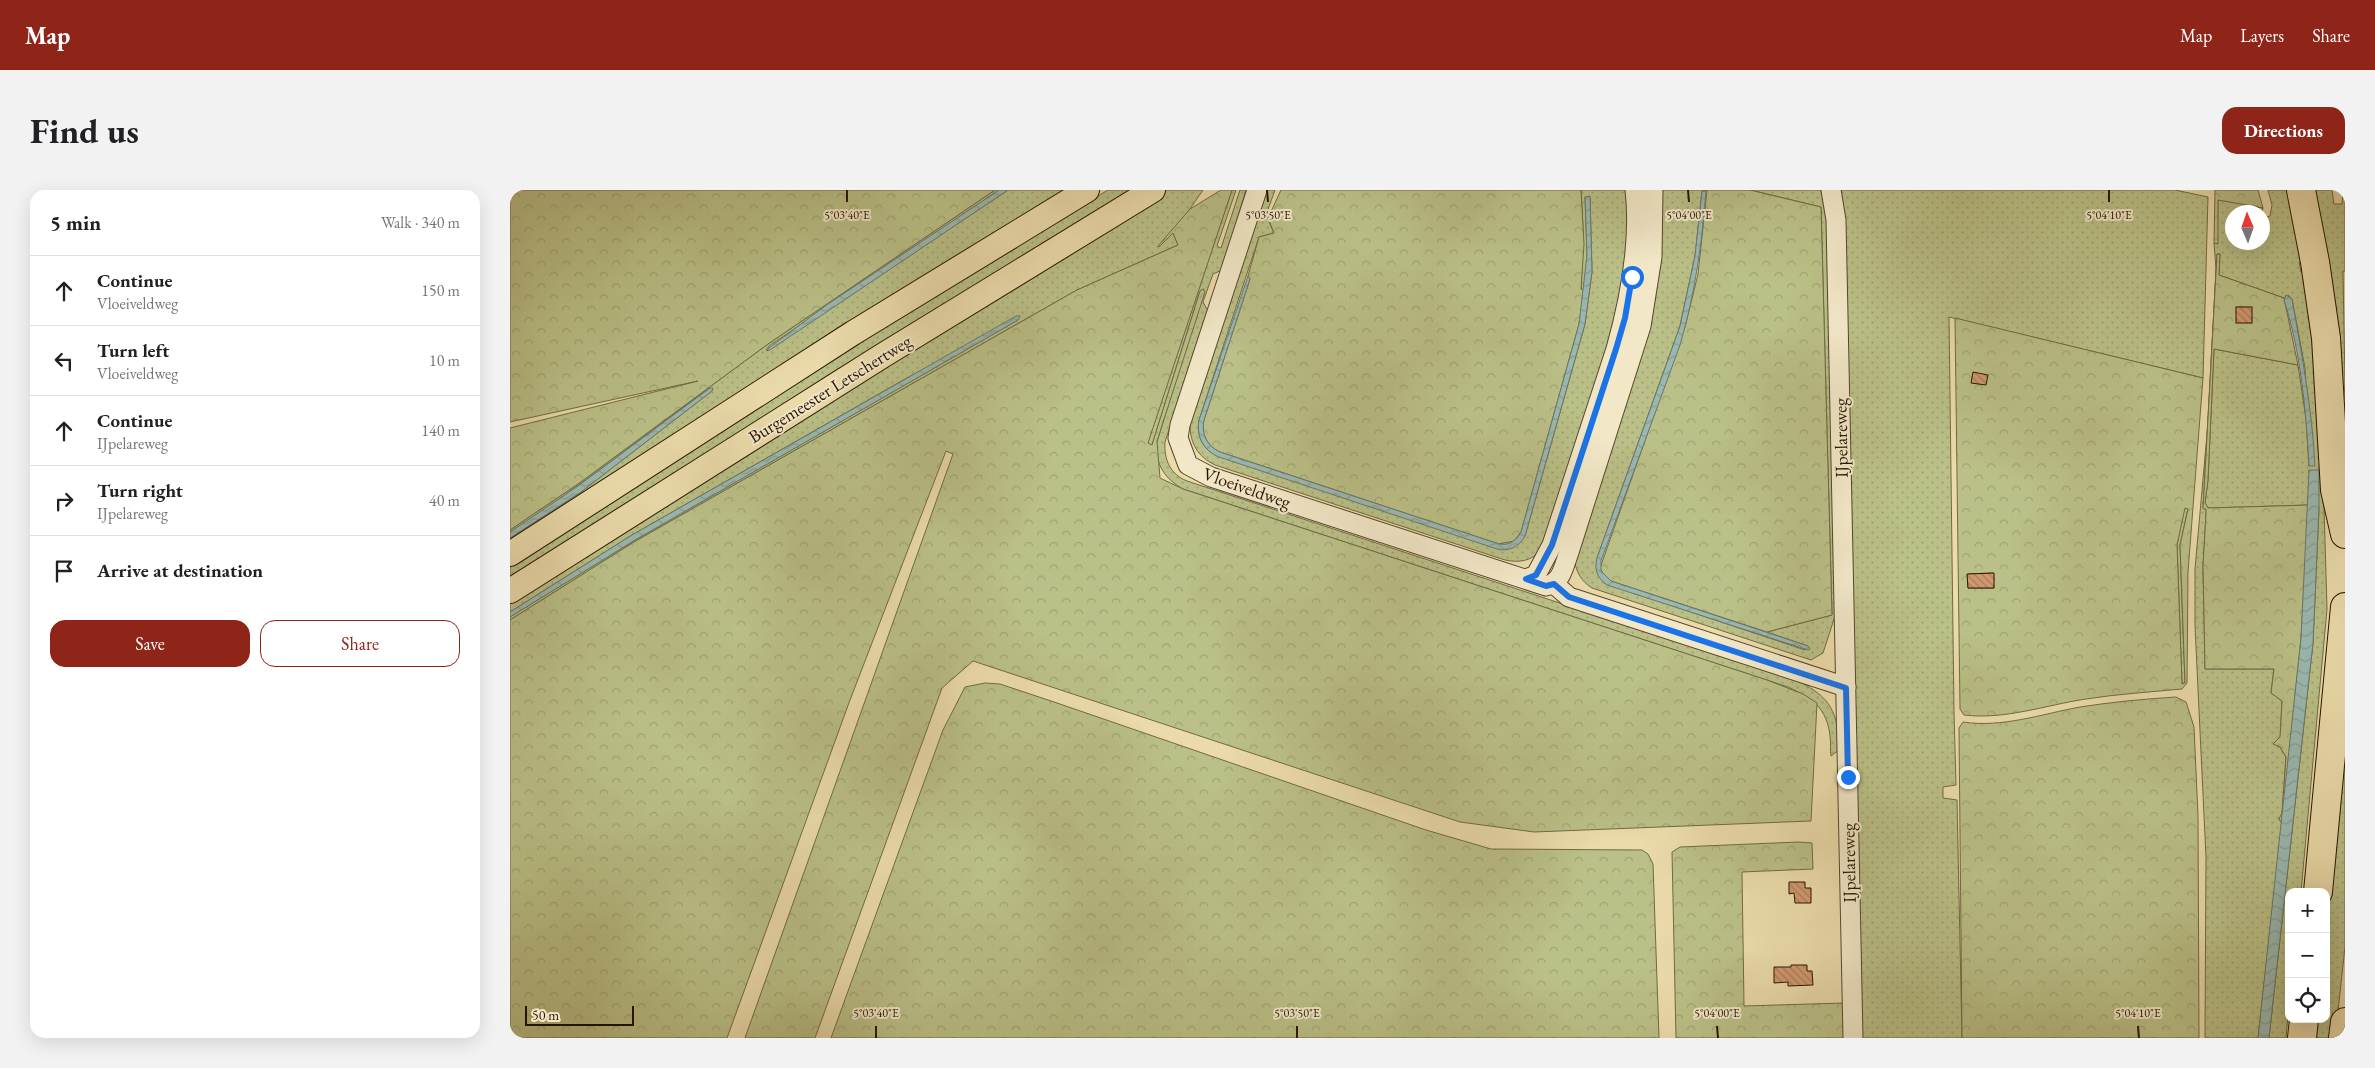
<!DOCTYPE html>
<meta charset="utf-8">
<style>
:root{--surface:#fff;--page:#f2f2f2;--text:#202124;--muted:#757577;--line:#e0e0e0;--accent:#8f2418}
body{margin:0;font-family:"EB Garamond",serif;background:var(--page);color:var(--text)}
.controls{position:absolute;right:15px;bottom:15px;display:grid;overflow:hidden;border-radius:10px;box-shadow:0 5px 20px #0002}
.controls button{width:45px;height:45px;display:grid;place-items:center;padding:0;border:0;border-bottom:1px solid var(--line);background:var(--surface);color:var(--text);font:25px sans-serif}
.compass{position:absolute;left:1715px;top:15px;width:45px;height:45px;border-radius:50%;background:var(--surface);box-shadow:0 5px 20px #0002;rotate:358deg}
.scale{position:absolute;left:15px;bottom:12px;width:109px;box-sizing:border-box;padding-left:5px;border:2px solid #261400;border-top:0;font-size:14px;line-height:18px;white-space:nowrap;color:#261400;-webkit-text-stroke:4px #f2e8c8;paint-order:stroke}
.stop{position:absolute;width:15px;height:15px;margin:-11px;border:4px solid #1a73e8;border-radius:50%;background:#fff}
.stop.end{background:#1a73e8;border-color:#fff;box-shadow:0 1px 5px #0008}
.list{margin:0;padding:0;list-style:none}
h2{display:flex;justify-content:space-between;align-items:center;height:65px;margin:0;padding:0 20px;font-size:21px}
h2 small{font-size:16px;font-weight:400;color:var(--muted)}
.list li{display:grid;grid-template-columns:32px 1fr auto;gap:15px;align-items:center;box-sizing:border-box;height:70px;padding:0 20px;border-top:1px solid var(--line)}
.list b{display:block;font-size:19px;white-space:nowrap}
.list p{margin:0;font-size:16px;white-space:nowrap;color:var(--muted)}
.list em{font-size:16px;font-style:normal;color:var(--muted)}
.actions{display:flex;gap:10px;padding:15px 20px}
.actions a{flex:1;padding:11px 0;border:1px solid var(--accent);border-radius:15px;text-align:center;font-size:18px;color:var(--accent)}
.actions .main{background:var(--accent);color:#fff}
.icon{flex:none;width:28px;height:28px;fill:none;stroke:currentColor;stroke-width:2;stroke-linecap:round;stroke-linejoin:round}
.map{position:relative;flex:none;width:1835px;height:848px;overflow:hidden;border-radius:15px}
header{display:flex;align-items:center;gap:30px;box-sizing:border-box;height:70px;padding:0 25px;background:var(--accent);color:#fff}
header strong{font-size:24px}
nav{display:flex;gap:28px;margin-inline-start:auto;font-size:18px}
.intro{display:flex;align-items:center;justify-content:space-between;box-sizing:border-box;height:120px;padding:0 30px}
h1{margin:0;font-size:35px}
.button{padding:12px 22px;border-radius:15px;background:var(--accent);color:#fff;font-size:18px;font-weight:700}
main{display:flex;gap:30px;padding:0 30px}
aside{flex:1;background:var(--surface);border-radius:15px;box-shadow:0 5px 20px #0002}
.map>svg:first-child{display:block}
</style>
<header>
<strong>Map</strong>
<nav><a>Map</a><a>Layers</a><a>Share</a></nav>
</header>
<div class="intro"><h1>Find us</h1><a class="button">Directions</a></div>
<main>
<aside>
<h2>5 min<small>Walk · 340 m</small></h2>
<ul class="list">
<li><svg class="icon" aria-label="ahead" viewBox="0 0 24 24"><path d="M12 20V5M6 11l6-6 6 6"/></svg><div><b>Continue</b><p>Vloeiveldweg</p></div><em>150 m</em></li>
<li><svg class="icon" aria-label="left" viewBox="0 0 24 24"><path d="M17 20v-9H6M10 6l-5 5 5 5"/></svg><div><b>Turn left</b><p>Vloeiveldweg</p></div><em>10 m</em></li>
<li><svg class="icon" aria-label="ahead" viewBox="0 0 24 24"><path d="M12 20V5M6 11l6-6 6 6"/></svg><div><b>Continue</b><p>IJpelareweg</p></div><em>140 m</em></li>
<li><svg class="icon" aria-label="right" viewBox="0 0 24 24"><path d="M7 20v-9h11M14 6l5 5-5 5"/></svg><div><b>Turn right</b><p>IJpelareweg</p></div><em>40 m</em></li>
<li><svg class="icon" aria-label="arrive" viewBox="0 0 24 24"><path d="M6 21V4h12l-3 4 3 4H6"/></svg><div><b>Arrive at destination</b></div></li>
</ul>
<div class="actions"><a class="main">Save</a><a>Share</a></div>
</aside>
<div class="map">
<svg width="1835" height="848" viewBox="0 0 1835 848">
<defs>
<pattern id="grass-dots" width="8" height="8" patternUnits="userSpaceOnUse" patternTransform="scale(1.25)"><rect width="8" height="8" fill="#bac087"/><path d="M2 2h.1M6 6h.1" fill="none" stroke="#a0a473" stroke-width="1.8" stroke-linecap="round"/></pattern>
<pattern id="forest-crowns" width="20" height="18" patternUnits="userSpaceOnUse" patternTransform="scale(1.25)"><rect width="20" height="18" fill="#bac087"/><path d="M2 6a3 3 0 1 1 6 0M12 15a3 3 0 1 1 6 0" fill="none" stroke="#a0a473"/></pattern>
<pattern id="water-waves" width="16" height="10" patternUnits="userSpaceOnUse" patternTransform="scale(1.25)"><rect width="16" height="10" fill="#9ab9b1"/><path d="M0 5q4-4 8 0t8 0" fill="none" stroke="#859e96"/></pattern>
<pattern id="building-back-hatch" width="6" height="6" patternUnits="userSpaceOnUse" patternTransform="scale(1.25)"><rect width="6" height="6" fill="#d0986e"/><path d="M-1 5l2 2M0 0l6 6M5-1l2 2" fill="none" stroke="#a97b58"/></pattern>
</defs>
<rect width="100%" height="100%" fill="#ebdbaa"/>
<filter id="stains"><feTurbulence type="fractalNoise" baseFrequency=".004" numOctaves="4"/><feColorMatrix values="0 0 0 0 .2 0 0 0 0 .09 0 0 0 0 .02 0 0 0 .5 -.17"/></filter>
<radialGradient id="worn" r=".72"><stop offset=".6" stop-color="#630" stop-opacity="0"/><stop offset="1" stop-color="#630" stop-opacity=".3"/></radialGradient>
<g fill="url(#grass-dots)" stroke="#706a44">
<path d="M485,0H489L259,156L257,161L498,0H567L0,358V348L71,302L202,201L200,198C133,246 69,298 0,342V340L68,294L258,154Z"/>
<path d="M598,0H620L318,185L0,391V377L323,168Z"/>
<path d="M655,0H693L675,26L649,56L663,43L668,55L567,100L124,352L0,430V427L125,350L508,130L395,189L122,345L0,422V410Z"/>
<path d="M722,0H726L707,56L711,58L730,0H736L712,80L703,84L693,112L698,121L655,252C654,270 660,284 677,291L1288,491C1322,508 1327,522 1330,559L1321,566C1320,560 1321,553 1320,546C1317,518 1302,508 1278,497L673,299C655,289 646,275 646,255L694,99L690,101L642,255L637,254Z"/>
<path d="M757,0H765L756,25L764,43L749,47L689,230C687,243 690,253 700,262L1015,346L1075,134L1082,82L1080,7H1075L1077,65L1074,100L1071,99L1073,39L1071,0H1119L1120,42L1110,122L1031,361C1020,371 1010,373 995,370L705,275C687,266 680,253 680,234Z"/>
<path d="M1149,0H1197L1192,1L1185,66L1170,136L1087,368L1094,393L1295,460L1298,456L1257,442L1322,425L1311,17L1240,0H1315L1317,8L1326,423L1313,463L1301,470L1082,398C1071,391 1067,383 1064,370Z"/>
<path d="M1329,0H1665L1698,7L1693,188L1439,127L1444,522L1446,595L1433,597V608L1447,610L1452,848H1351Z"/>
<path d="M1758,0H1783L1796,73L1789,72L1791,82L1798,84L1811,216L1817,419L1791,702H1779V813L1776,848H1759L1803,453L1809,318L1799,280V315L1698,318L1695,313L1698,290L1704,159L1788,175L1796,229L1799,276L1795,178L1782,109L1778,105L1774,108L1709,85L1710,64H1707L1693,318L1696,319V324L1693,376L1695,479H1764L1761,503L1772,510L1770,557L1776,567L1772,624L1769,629L1772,633L1748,848H1695L1696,667L1685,436V379L1698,233L1706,79L1704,53H1707L1708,9L1753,18L1752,22H1722V52H1752V23L1757,27L1760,26L1762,15Z"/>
<path d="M1800,0H1822L1824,14H1832L1833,0H1835V81H1833L1835,192L1830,265Z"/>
<path d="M1674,318H1678L1670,355L1675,494H1672L1667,355Z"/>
<path d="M1835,523V757L1825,848H1802L1804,829H1816V715Z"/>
</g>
<g fill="url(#forest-crowns)" stroke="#706a44" fill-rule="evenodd">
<path d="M0,0H485L258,154L68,294L0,340V238L188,191L0,232Z"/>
<path d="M711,0H722L638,253L642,255L690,101L693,99L695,102L647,251L650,288L673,299L1257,490L1293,504L1307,513L1301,631L1024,642L950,632L463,471L432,498L305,848H235L443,264L436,261L340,510L217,848H0V430L124,352L567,100L668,55L663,43L649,57L648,56L680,19Z"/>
<path d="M771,0H1071L1074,54L1071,99L1074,100L1069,134L1011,342L1004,351L989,354L710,262C697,256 691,244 694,230L740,89L738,86L749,47L764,43L758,28Z"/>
<path d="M1197,0H1240L1311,17L1322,425L1257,442L1101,391L1095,387L1090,378L1175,137L1188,84Z"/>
<path d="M1705,0H1748L1753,18L1708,10V54L1704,53Z"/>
<path d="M1707,64H1710L1709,85L1774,108L1788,175L1704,159L1698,290L1695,313L1698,318L1799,315L1791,448L1772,633L1769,629L1772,623L1776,567L1770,557L1763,554L1770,547L1772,511L1761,503L1764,479H1695L1693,376L1696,324V319H1693Z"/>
<path d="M1445,128L1693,188L1678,382L1677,493L1672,499C1640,502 1608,504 1576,509C1536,515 1495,530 1454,525L1450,519ZM1675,318L1678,319L1670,355L1675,493L1672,494L1667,355ZM1483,383L1484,398H1458V384Z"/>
<path d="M475,493L490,494L547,513L916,640L981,659L1132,660L1138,664L1143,674L1149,848H321L433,540L455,497Z"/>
<path d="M1666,507L1676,512L1684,537L1688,626L1689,848H1452L1449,538L1453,532C1492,538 1532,524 1570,517C1602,512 1634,509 1666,507Z"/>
<path d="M1288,652L1302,653L1303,679L1232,682L1234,816L1334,813L1335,848H1166L1162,662L1170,657Z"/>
</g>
<g fill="url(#water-waves)" stroke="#6c776a">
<path d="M489,0H498L260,160H256L318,114Z"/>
<path d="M1192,1H1196C1192,54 1185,104 1170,155L1091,371V381L1101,391L1298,456L1300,459L1298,460L1097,395C1087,388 1084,379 1087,368L1170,136L1185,66Z"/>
<path d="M1080,6L1082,82L1075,134L1015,346C1009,357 999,362 987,359L709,267C694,261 686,247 689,230L738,86L740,89L694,230C691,244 697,256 710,262L989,354C999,356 1006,351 1011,342L1069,134L1077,65L1075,7Z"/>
<path d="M1776,105L1782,109C1792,165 1802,219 1805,276H1799C1796,221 1791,163 1774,110Z"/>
<path d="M506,126H510L508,130L125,350L0,427V422L122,345Z"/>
<path d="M200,198H203L202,201L71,302L0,348V342L68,296Z"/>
<path d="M1799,280H1809V318L1803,453L1759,848H1748L1791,448Z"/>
</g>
<g fill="url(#building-back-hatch)" stroke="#261400">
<rect x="1726" y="117" width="16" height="16"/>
<path d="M1463,182L1478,185L1476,195L1461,193Z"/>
<path d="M1484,383V398H1458L1457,384Z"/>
<path d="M1279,692H1295V698H1301V713H1285L1284,703L1279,704Z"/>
<path d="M1281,775H1297V781H1302L1303,795L1278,796V792L1264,793V777H1281Z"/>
</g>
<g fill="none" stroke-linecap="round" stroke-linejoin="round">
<g stroke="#57462a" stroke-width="21">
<g id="minor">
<path d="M747,0L670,235L668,248L678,275L701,287L1036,396C1052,393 1054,375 1059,362L1131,136L1142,67L1143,0"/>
<path d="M1321,0L1326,30L1343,848"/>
<path d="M1016,389L1026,385L1042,355L1106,159C1120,109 1131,53 1125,0"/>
<path d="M1044,394L1059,407L1336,497"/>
</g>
</g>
<g stroke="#261400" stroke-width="26">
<g id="major">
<path d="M0,364L343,143L577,0"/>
<path d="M0,401L372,166L643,0"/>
</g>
</g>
<g stroke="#261400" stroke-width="30">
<g id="highway">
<path d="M1791,0L1805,72L1816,148L1825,300L1835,344"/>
<path d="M1808,702L1835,417"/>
<path d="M1792,848L1794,829"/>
<path d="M1833,848L1835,832"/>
</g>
</g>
<use href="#minor" stroke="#f2e8c8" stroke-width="19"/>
<use href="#major" stroke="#ebdbaa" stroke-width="24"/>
<use href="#highway" stroke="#ebdbaa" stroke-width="28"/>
</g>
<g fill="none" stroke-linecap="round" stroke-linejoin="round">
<path stroke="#1a73e8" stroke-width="6" d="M1122,87L1115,128L1106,159L1042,355L1026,385L1016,389L1036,396L1044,394L1059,407L1336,498L1338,587"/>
</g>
<path fill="none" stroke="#261400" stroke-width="2" d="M337,0V12M757,0L758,12M1178,0L1179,12M1599,0V12M366,836V848M787,836V848M1207,836L1208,848M1628,836L1629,848"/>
<g text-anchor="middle" stroke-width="4" stroke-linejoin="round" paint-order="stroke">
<g font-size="18" fill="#261400" stroke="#f2e8c8">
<text transform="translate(320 199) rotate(-32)" y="6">Burgemeester Letschertweg</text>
<text transform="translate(1331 248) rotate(-91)" y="6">IJpelareweg</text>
<text transform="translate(737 298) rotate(19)" y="6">Vloeiveldweg</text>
<text transform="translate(1339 673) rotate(-91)" y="6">IJpelareweg</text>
</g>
</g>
<g font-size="12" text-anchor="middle" fill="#261400" stroke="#f2e8c8" stroke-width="4" stroke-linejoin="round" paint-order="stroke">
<text x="337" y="29">5°03'40"E</text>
<text x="758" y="29">5°03'50"E</text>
<text x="1179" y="29">5°04'00"E</text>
<text x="1599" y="29">5°04'10"E</text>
<text x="366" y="827">5°03'40"E</text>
<text x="787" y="827">5°03'50"E</text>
<text x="1207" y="827">5°04'00"E</text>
<text x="1628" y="827">5°04'10"E</text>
</g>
<rect width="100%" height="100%" filter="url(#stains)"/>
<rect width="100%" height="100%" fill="url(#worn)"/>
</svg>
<div class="controls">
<button>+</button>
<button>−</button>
<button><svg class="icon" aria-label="locate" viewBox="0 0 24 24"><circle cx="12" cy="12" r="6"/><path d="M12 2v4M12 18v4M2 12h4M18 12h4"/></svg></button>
</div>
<svg class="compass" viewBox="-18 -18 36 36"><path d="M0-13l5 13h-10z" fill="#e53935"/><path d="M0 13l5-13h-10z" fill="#757577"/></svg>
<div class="scale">50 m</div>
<div class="stop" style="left:1122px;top:87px"></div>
<div class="stop end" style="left:1338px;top:587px"></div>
</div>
</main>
